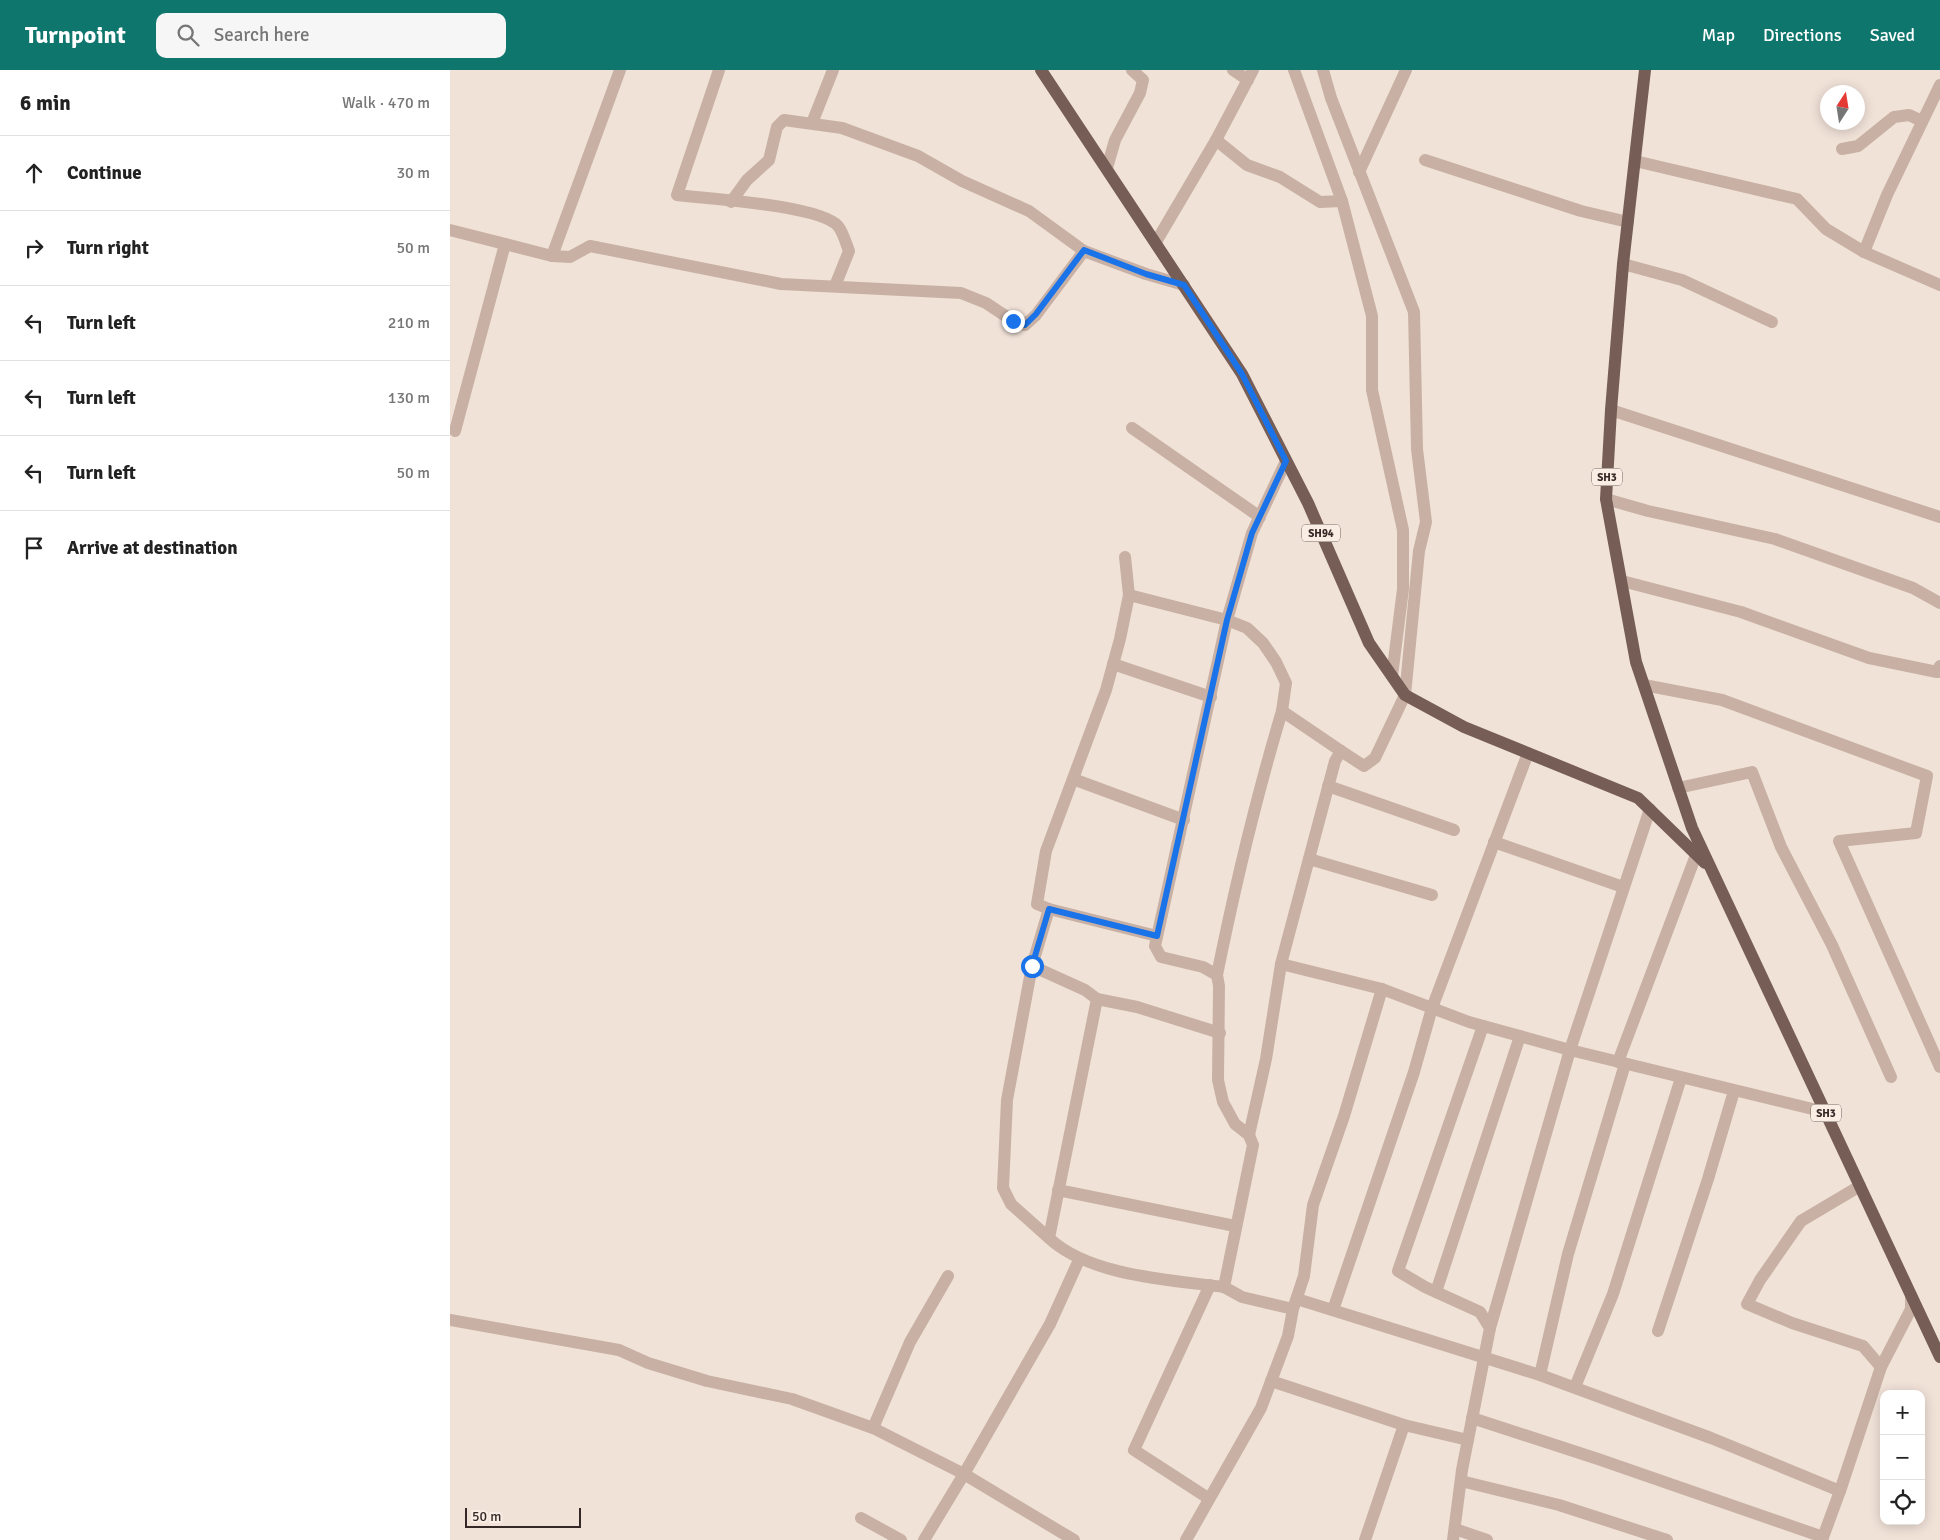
<!DOCTYPE html>
<meta charset="utf-8">
<style>
:root{--surface:#fff;--page:#f6f6f6;--text:#222;--muted:#767676;--line:#e0e0e0;--accent:#0f766e}
body{margin:0;font-family:Signika,sans-serif;background:var(--page);color:var(--text)}
.controls{position:absolute;right:15px;bottom:15px;display:grid;overflow:hidden;border-radius:10px;box-shadow:0 2px 12px #0003}
.controls button{width:45px;height:45px;display:grid;place-items:center;padding:0;border:0;border-bottom:1px solid var(--line);background:var(--surface);color:var(--text);font:25px sans-serif}
.compass{position:absolute;left:1370px;top:15px;width:45px;height:45px;border-radius:50%;background:var(--surface);box-shadow:0 2px 12px #0003;rotate:12deg}
.scale{position:absolute;left:15px;bottom:12px;width:116px;box-sizing:border-box;padding-left:5px;border:2px solid #342926;border-top:0;font-size:14px;line-height:18px;white-space:nowrap;color:#342926;-webkit-text-stroke:4px #f9ede4;paint-order:stroke}
.stop{position:absolute;width:15px;height:15px;margin:-11px;border:4px solid #1a73e8;border-radius:50%;background:#fff}
.stop.end{background:#1a73e8;border-color:#fff;box-shadow:0 1px 5px #0008}
.list{margin:0;padding:0;list-style:none}
h2{display:flex;justify-content:space-between;align-items:center;height:65px;margin:0;padding:0 20px;font-size:21px}
h2 small{font-size:16px;font-weight:400;color:var(--muted)}
.list li{display:grid;grid-template-columns:32px 1fr auto;gap:15px;align-items:center;box-sizing:border-box;height:75px;padding:0 20px;border-top:1px solid var(--line)}
.list b{display:block;font-size:19px;white-space:nowrap}
.list em{font-size:16px;font-style:normal;color:var(--muted)}
.icon{flex:none;width:28px;height:28px;fill:none;stroke:currentColor;stroke-width:2;stroke-linecap:round;stroke-linejoin:round}
.map{position:relative;flex:none;width:1490px;height:1470px;overflow:hidden}
header{display:flex;align-items:center;gap:30px;box-sizing:border-box;height:70px;padding:0 25px;background:var(--accent);color:#fff}
header strong{font-size:24px}
nav{display:flex;gap:28px;margin-inline-start:auto;font-size:18px}
.search{width:350px;height:45px;background:var(--page);display:flex;align-items:center;gap:12px;box-sizing:border-box;padding:0 18px;border-radius:10px;color:var(--muted);font-size:19px}
main{display:flex}
aside{flex:1;background:var(--surface)}
.map>svg:first-child{display:block}
</style>
<header>
<strong>Turnpoint</strong>
<div class="search"><svg class="icon" aria-label="search" viewBox="0 0 24 24"><circle cx="10" cy="10" r="6"/><path d="M15 15l6 6"/></svg>Search here</div>
<nav><a>Map</a><a>Directions</a><a>Saved</a></nav>
</header>
<main>
<aside>
<h2>6 min<small>Walk · 470 m</small></h2>
<ul class="list">
<li><svg class="icon" aria-label="ahead" viewBox="0 0 24 24"><path d="M12 20V5M6 11l6-6 6 6"/></svg><div><b>Continue</b></div><em>30 m</em></li>
<li><svg class="icon" aria-label="right" viewBox="0 0 24 24"><path d="M7 20v-9h11M14 6l5 5-5 5"/></svg><div><b>Turn right</b></div><em>50 m</em></li>
<li><svg class="icon" aria-label="left" viewBox="0 0 24 24"><path d="M17 20v-9H6M10 6l-5 5 5 5"/></svg><div><b>Turn left</b></div><em>210 m</em></li>
<li><svg class="icon" aria-label="left" viewBox="0 0 24 24"><path d="M17 20v-9H6M10 6l-5 5 5 5"/></svg><div><b>Turn left</b></div><em>130 m</em></li>
<li><svg class="icon" aria-label="left" viewBox="0 0 24 24"><path d="M17 20v-9H6M10 6l-5 5 5 5"/></svg><div><b>Turn left</b></div><em>50 m</em></li>
<li><svg class="icon" aria-label="arrive" viewBox="0 0 24 24"><path d="M6 21V4h12l-3 4 3 4H6"/></svg><div><b>Arrive at destination</b></div></li>
</ul>
</aside>
<div class="map">
<svg width="1490" height="1470" viewBox="0 0 1490 1470">
<rect width="100%" height="100%" fill="#f1e2d8"/>
<g fill="none" stroke-linecap="round" stroke-linejoin="round">
<g stroke="#c8b1a4" stroke-width="12">
<path d="M269,0L227,125C259,129 369,135 388,156C393,162 396,173 399,181L385,216"/>
<path d="M783,0L798,10"/>
<path d="M844,0L892,131L922,246V320L953,460V519L942,606"/>
<path d="M873,0L881,28L964,242L967,379L976,452L969,481L955,625L925,688L914,696L891,681L885,691L831,894L932,919L1019,952L1120,980L1375,1042"/>
<path d="M1490,15L1437,125L1414,182L1490,215"/>
<path d="M362,53L383,0"/>
<path d="M766,70L797,95L830,107L870,132L892,131"/>
<path d="M1392,79L1408,76L1444,47L1459,45L1472,51"/>
<path d="M975,90L1131,141L1178,152"/>
<path d="M1185,91L1347,129L1376,159L1414,182"/>
<path d="M657,98L665,70L690,23L693,10L682,0"/>
<path d="M909,102L956,0"/>
<path d="M281,132L297,110L319,90L327,57L334,50L392,58L468,86L512,111L579,141L634,181"/>
<path d="M0,160L102,186L120,187L140,176L331,214L511,223L536,233L563,251L575,255L586,245L634,181L696,204L734,215"/>
<path d="M706,172L766,70L803,0"/>
<path d="M102,186L170,0"/>
<path d="M1173,194L1232,210L1322,252"/>
<path d="M1161,340L1490,447"/>
<path d="M682,358L810,447"/>
<path d="M5,361L55,174"/>
<path d="M1156,429L1198,441L1325,469L1463,518L1490,533"/>
<path d="M675,487L679,525L670,569L656,620L596,781L587,834L599,839L707,866"/>
<path d="M1172,511L1291,542L1419,588L1487,602L1490,596"/>
<path d="M679,525L777,550L797,558L813,573L826,592L836,613L832,641"/>
<path d="M663,594L761,627"/>
<path d="M1194,615L1272,630L1477,706L1466,763L1389,771L1490,997"/>
<path d="M623,709L734,750"/>
<path d="M878,716L1004,760"/>
<path d="M1228,718L1302,702L1331,777L1382,875L1441,1007"/>
<path d="M1044,772L1173,817"/>
<path d="M859,789L982,825"/>
<path d="M582,896L635,920L647,929L599,1168C639,1206 721,1210 774,1217"/>
<path d="M767,905C785,816 806,728 832,641L891,681"/>
<path d="M647,929L687,937L770,963"/>
<path d="M1168,992L1246,785"/>
<path d="M799,1065L816,989L831,894"/>
<path d="M1410,1116L1351,1151L1310,1210L1297,1234L1342,1253L1413,1276L1431,1297"/>
<path d="M608,1120L785,1156"/>
<path d="M599,1168L561,1134L553,1118L557,1030L582,896L599,839"/>
<path d="M986,1222L1070,966"/>
<path d="M847,1229L1090,1305L1261,1368L1390,1421L1431,1297L1461,1239V1225"/>
<path d="M844,1236L854,1206L863,1135L894,1046L932,919"/>
<path d="M883,1240L964,1002L982,938L1078,683"/>
<path d="M0,1250L169,1280L198,1293L257,1311L342,1329L423,1358L514,1404L600,1254L629,1190"/>
<path d="M1040,1258L1120,980L1200,739"/>
<path d="M1208,1261L1258,1109L1284,1021"/>
<path d="M1090,1305L1118,1184L1175,994"/>
<path d="M821,1311L954,1355L915,1470"/>
<path d="M1125,1317L1163,1224L1231,1008"/>
<path d="M1022,1348L1148,1389L1373,1467"/>
<path d="M954,1355L1018,1370"/>
<path d="M423,1358L460,1272L498,1206"/>
<path d="M1011,1411L1109,1435L1217,1470"/>
<path d="M758,1428L684,1380L760,1215"/>
<path d="M411,1448L451,1470"/>
<path d="M1005,1459L1037,1470"/>
<path d="M474,1470L514,1404L624,1470"/>
<path d="M736,1470L811,1338L838,1266L843,1239L792,1227L774,1217L803,1075L799,1065L785,1054L773,1032L768,1010L769,916L767,905L753,897L711,887L705,876L777,550L802,463L836,391"/>
<path d="M1003,1470L1012,1400L1040,1258L1030,1242L975,1217L948,1201L1033,956"/>
<path d="M1372,1470L1390,1421"/>
</g>
<g stroke="#765e57" stroke-width="12">
<path d="M591,0L792,304L858,433L919,573L955,625L1014,657L1188,728L1255,793"/>
<path d="M1195,0L1173,194L1161,340L1156,429L1186,592L1242,758L1490,1287"/>
</g>
</g>
<g fill="none" stroke-linecap="round" stroke-linejoin="round">
<path stroke="#1a73e8" stroke-width="6" d="M563,251L575,255L586,244L634,180L696,204L734,215L792,304L836,391L802,463L777,550L707,866L599,839L582,896"/>
</g>
<g text-anchor="middle" stroke-width="4.5" stroke-linejoin="round" paint-order="stroke">
<g fill="#f9ede4" stroke="#6f645f" stroke-width="1">
<rect x="1142" y="398.5" width="30" height="17" rx="4"/>
<rect x="852" y="454.5" width="38" height="17" rx="4"/>
<rect x="1361" y="1034.5" width="30" height="17" rx="4"/>
</g>
<g font-size="11" font-weight="bold" fill="#342926">
<text x="1157" y="411">SH3</text>
<text x="871" y="467">SH94</text>
<text x="1376" y="1047">SH3</text>
</g>
</g>
</svg>
<div class="controls">
<button>+</button>
<button>−</button>
<button><svg class="icon" aria-label="locate" viewBox="0 0 24 24"><circle cx="12" cy="12" r="6"/><path d="M12 2v4M12 18v4M2 12h4M18 12h4"/></svg></button>
</div>
<svg class="compass" viewBox="-18 -18 36 36"><path d="M0-13l5 13h-10z" fill="#e53935"/><path d="M0 13l5-13h-10z" fill="#767676"/></svg>
<div class="scale">50 m</div>
<div class="stop" style="left:582px;top:896px"></div>
<div class="stop end" style="left:563px;top:251px"></div>
</div>
</main>
